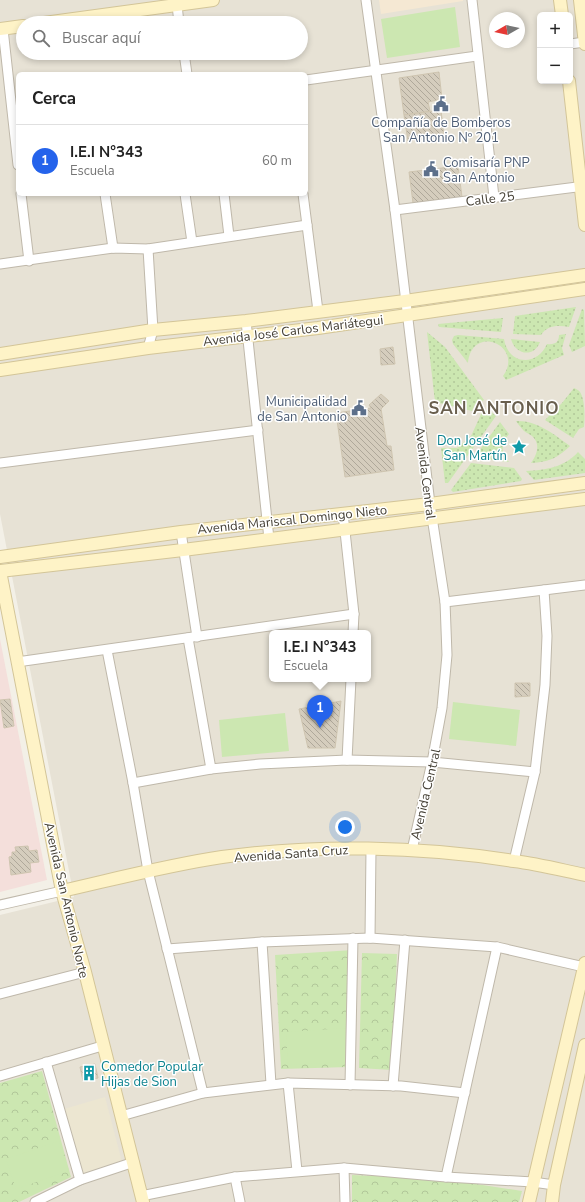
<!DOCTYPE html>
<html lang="es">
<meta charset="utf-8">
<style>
:root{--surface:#fff;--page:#f6f6f6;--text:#222;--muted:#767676;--line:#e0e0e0;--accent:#2563eb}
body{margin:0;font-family:"Nunito Sans",sans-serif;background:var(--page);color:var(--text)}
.controls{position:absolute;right:12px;top:12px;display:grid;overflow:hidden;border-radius:6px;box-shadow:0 2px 6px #0003}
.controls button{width:36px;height:36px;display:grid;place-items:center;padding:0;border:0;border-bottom:1px solid var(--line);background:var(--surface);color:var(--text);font:20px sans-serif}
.compass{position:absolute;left:489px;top:12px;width:36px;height:36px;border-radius:50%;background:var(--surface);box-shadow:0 2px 6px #0003;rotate:261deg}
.you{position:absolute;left:345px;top:827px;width:14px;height:14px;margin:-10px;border:3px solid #fff;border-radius:50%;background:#1a73e8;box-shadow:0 0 0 6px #1a73e833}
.badge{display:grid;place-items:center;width:26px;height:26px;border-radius:50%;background:var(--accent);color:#fff;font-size:13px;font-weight:700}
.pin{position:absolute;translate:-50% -33px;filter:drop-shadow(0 1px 2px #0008)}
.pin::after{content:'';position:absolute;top:21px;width:14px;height:12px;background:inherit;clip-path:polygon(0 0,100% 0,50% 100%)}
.popup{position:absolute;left:269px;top:630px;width:102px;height:52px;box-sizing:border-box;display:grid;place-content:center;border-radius:6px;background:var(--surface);filter:drop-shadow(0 1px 3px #0005);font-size:13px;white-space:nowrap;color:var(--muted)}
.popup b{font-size:15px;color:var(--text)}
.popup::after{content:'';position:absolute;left:50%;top:100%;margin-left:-8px;border:8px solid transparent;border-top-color:var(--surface)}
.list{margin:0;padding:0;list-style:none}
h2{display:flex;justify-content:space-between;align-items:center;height:52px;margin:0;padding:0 16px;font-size:17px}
h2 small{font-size:13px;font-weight:400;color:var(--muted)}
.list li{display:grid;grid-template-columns:26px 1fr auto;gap:12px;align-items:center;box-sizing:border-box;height:72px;padding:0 16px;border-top:1px solid var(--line)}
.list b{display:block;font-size:15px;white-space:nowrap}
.list p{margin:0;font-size:13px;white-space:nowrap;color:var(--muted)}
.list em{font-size:13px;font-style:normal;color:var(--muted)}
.icon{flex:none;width:22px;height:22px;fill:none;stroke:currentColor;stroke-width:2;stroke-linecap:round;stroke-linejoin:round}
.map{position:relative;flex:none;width:585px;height:1202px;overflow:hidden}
.search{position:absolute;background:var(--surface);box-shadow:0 2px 6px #0003;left:16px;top:16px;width:292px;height:44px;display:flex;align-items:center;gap:10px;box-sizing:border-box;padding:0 14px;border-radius:22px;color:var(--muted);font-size:15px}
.panel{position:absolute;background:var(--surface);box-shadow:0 2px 6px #0003;left:16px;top:72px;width:292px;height:124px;border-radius:6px}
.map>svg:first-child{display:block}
</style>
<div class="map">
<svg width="585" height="1202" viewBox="0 0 585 1202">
<defs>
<pattern id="grass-dots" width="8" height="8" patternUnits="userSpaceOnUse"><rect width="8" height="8" fill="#cce7b1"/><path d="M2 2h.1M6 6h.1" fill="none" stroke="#b1c799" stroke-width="1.8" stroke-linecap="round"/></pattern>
<pattern id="forest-crowns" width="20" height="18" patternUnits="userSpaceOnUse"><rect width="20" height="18" fill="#cce7b1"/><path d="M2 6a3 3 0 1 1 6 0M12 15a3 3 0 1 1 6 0" fill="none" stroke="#b1c799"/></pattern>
<pattern id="building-back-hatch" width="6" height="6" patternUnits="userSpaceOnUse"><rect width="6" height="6" fill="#d5cdbd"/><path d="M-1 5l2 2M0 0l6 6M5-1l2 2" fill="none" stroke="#afa89a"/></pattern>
</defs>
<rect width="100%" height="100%" fill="#f3f0e7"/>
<path fill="#e7e2d5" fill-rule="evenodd" d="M0,0H585V1202H0V915L74,897L0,514ZM540,15H570V81H540ZM495,18H519V42H495ZM23,23H301V53H23ZM18,74H306V194H18ZM272,633H368V679H272Z"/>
<path fill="#f5e8d3" d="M379,0H463V1L381,14Z"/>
<path fill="#ece6d1" d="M105,1097L122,1162L83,1173L64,1109Z"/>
<path fill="#f4dfdb" d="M0,639L47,880L0,892Z"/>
<g fill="url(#grass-dots)">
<path d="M576,307L569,327C558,325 547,325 541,335L513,334L515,316Z"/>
<path d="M582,309L584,310L585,346L572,352L569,345Z"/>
<path d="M503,318L501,332L439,327L438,324Z"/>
<path d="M427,332L445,347L484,400L475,404L472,411L435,402Z"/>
<path d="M566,334L562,348L564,355L506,380L503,376C525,346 472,323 468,363L453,344L452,340L454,336L458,335L504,339C508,365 537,367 547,344C555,345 559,342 559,335Z"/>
<path d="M511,339L540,342C534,358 515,355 511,339Z"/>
<path d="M574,388C576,389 579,390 580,392C585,399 585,418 584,427L579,429L573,438L545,420L562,403Z"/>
<path d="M483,410L491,412L496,416L448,483H445L441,448H457L471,436Z"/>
<path d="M516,421C536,420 554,434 570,446C557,458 550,462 531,463C537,455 541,444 532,436C530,434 526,433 524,431C521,428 518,424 516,421Z"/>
<path d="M500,422L509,434C500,444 501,453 509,462L474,458Z"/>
<path d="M578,452L585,459V473L534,480L526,471C546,470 565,467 578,452Z"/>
<path d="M471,463L514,468L522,479L521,481L453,492L451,490Z"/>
</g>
<g fill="url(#forest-crowns)">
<path d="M353,950L349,1067L281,1069L275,955Z"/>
<path d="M362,953L397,954L392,1070L359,1068Z"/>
<path d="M42,1071L71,1177L19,1202H0V1083Z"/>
<path d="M352,1175L444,1179L522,1191L519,1202H352Z"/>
</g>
<g fill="#cce7b1">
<path d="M455,7L460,47L387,58L381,19Z"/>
<path d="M453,702L520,710L516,746L449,739Z"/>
<path d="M285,713L289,751L222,757L219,720Z"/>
<path d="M346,1028L348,1062L288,1065L286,1032Z"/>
<path d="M59,1141L69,1171L16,1189L6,1159Z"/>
</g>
<g fill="url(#building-back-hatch)" stroke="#cfc5b0">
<path d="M439,72L442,99L428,102L430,111L404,115L399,78Z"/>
<path d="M441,110L444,136L408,141L404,115Z"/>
<path d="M458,166L462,197L413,203L409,172Z"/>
<path d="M393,347L395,364L381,365L380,349Z"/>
<path d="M381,394L389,401L381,409L387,446H391L394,470L345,477L336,413L371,408L369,405Z"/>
<path d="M515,683H530V696L515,697Z"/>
<path d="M10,699L14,726L4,728L0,700Z"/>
<path d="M341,701L335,748H308L299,709Z"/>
<path d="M28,846L29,851L37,850L39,862L30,863L31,872L11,875L9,857L12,856V852H16L15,847Z"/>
<path d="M95,1064L98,1078L83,1081L80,1067Z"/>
</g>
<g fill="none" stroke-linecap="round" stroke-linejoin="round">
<g stroke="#bfb8aa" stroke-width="11">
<g id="street">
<path d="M366,0L395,210L430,504L445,602L447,655L442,708L432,762L412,850"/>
<path d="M472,0L494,197"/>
<path d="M177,5L179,23"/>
<path d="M3,29L18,165"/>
<path d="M570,44L585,42"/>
<path d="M184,53L187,74"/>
<path d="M306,80L477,56"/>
<path d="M21,194L29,261"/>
<path d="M105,194L113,248"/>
<path d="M185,194L192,242"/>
<path d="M224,194L229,236"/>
<path d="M303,194L318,311"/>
<path d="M395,210L585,186"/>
<path d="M148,249L153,330L148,348"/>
<path d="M0,264L113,248L148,249L307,225"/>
<path d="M246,321L269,539"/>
<path d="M0,463L258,430"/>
<path d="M343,513L354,614L353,633"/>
<path d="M181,532L197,637"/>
<path d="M445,602L585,585"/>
<path d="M188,638L211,769"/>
<path d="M107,650L133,783L148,871L203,1093"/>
<path d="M17,662L354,614"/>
<path d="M347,760L351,679"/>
<path d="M133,783L211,769L260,764L347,760L432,762L535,772"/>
<path d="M514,861L535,772L545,685L547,636L544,590"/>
<path d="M0,905L62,891"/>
<path d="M370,938L371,849"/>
<path d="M262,942L271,1084"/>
<path d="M167,949L262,942L370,938L497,947L584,967"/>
<path d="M0,994L85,972"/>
<path d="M46,1062L80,1180"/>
<path d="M0,1076L102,1046"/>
<path d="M288,1083L297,1171"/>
<path d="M350,1085L353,938"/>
<path d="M393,1086L405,940"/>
<path d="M121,1116L203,1093L288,1083L401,1086L465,1093"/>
<path d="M344,1168L345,1202"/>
<path d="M235,1177L240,1202"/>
<path d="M446,1177L497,947"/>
<path d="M141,1196L235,1177L344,1168L446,1177L533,1182L554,1185"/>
<path d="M35,1202L80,1180L134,1162"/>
</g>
</g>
<g stroke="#d3c598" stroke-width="14">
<g id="secondary">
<path d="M560,0L562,15"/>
<path d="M580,0L585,44"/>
<path d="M44,23L213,0"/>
<path d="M0,29L23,26"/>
<path d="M569,81L585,225"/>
<path d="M0,354L153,330L246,321L405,301L585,275"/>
<path d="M0,370L148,348L318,328L585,289"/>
<path d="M0,557L181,532L430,504L585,483"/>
<path d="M0,571L62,891L85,972L143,1202"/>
<path d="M0,571L183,550L585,499"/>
<path d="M62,891C115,879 168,865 222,857C317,844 419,846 514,861C538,864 561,870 585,875"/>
<path d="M529,1202L585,963"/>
<path d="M552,1202L554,1185L585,1045"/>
</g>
</g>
<use href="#street" stroke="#fff" stroke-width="9"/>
<use href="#secondary" stroke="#fef3c7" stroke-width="12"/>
</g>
<defs>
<g id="civic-bare" transform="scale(1.2)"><path d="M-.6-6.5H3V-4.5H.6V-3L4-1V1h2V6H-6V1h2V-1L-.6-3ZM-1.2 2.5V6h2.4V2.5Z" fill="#5c6f8a" stroke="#fff" stroke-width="2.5" paint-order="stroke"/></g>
<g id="sight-bare" transform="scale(1.2)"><path d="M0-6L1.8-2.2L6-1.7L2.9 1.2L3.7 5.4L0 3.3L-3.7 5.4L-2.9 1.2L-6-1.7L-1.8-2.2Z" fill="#0f9aa8" stroke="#fff" stroke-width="2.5" paint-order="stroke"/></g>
<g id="building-bare" transform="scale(1.2)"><path d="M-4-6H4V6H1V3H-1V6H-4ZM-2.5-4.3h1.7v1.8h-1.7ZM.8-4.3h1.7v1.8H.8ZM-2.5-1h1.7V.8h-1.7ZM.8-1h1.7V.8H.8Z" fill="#0f9aa8" stroke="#fff" stroke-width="2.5" paint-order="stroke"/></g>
</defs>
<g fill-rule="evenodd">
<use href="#civic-bare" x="441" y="104"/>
<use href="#civic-bare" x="431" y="169"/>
<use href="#civic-bare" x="359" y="408"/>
<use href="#sight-bare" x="519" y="447"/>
<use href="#building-bare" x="89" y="1073"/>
</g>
<g text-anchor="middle" stroke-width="3" stroke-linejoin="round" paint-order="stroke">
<g font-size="13" fill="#4e5e75" stroke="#fff">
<text x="441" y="127">Compañía de Bomberos<tspan x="441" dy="15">San Antonio Nº 201</tspan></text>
<text x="443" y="167" text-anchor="start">Comisaría PNP<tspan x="443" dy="15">San Antonio</tspan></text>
<text x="347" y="406" text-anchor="end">Municipalidad<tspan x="347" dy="15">de San Antonio</tspan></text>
</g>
<g font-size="13" fill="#464136" stroke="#fff">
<text transform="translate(490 198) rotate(-7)" y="5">Calle 25</text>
<text transform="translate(293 330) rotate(-7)" y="5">Avenida José Carlos Mariátegui</text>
<text transform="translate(426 473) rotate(83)" y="5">Avenida Central</text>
<text transform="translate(292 519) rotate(-6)" y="5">Avenida Mariscal Domingo Nieto</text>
<text transform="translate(425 794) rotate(-77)" y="5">Avenida Central</text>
<text transform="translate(291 853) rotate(-4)" y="5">Avenida Santa Cruz</text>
<text transform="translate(67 900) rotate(77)" y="5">Avenida San Antonio Norte</text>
</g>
<g font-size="13" fill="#0d838f" stroke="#fff" text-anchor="end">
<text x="507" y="445">Don José de<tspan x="507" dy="15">San Martín</tspan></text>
<text x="101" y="1071" text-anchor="start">Comedor Popular<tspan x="101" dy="15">Hijas de Sion</tspan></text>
</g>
<g font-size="17" font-weight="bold" letter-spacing="1" fill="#695f4e" stroke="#fff">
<text x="494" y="414">SAN ANTONIO</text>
</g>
</g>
</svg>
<div class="controls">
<button>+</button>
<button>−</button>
</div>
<svg class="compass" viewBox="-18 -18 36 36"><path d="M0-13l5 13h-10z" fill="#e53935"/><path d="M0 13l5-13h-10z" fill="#767676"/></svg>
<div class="you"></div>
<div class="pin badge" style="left:320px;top:728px">1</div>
<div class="popup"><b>I.E.I N°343</b>Escuela</div>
<div class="search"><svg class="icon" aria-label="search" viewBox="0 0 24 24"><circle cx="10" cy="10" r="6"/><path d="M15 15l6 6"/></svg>Buscar aquí</div>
<section class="panel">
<h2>Cerca<small></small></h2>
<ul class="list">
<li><span class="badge">1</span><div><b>I.E.I N°343</b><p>Escuela</p></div><em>60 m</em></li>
</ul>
</section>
</div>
